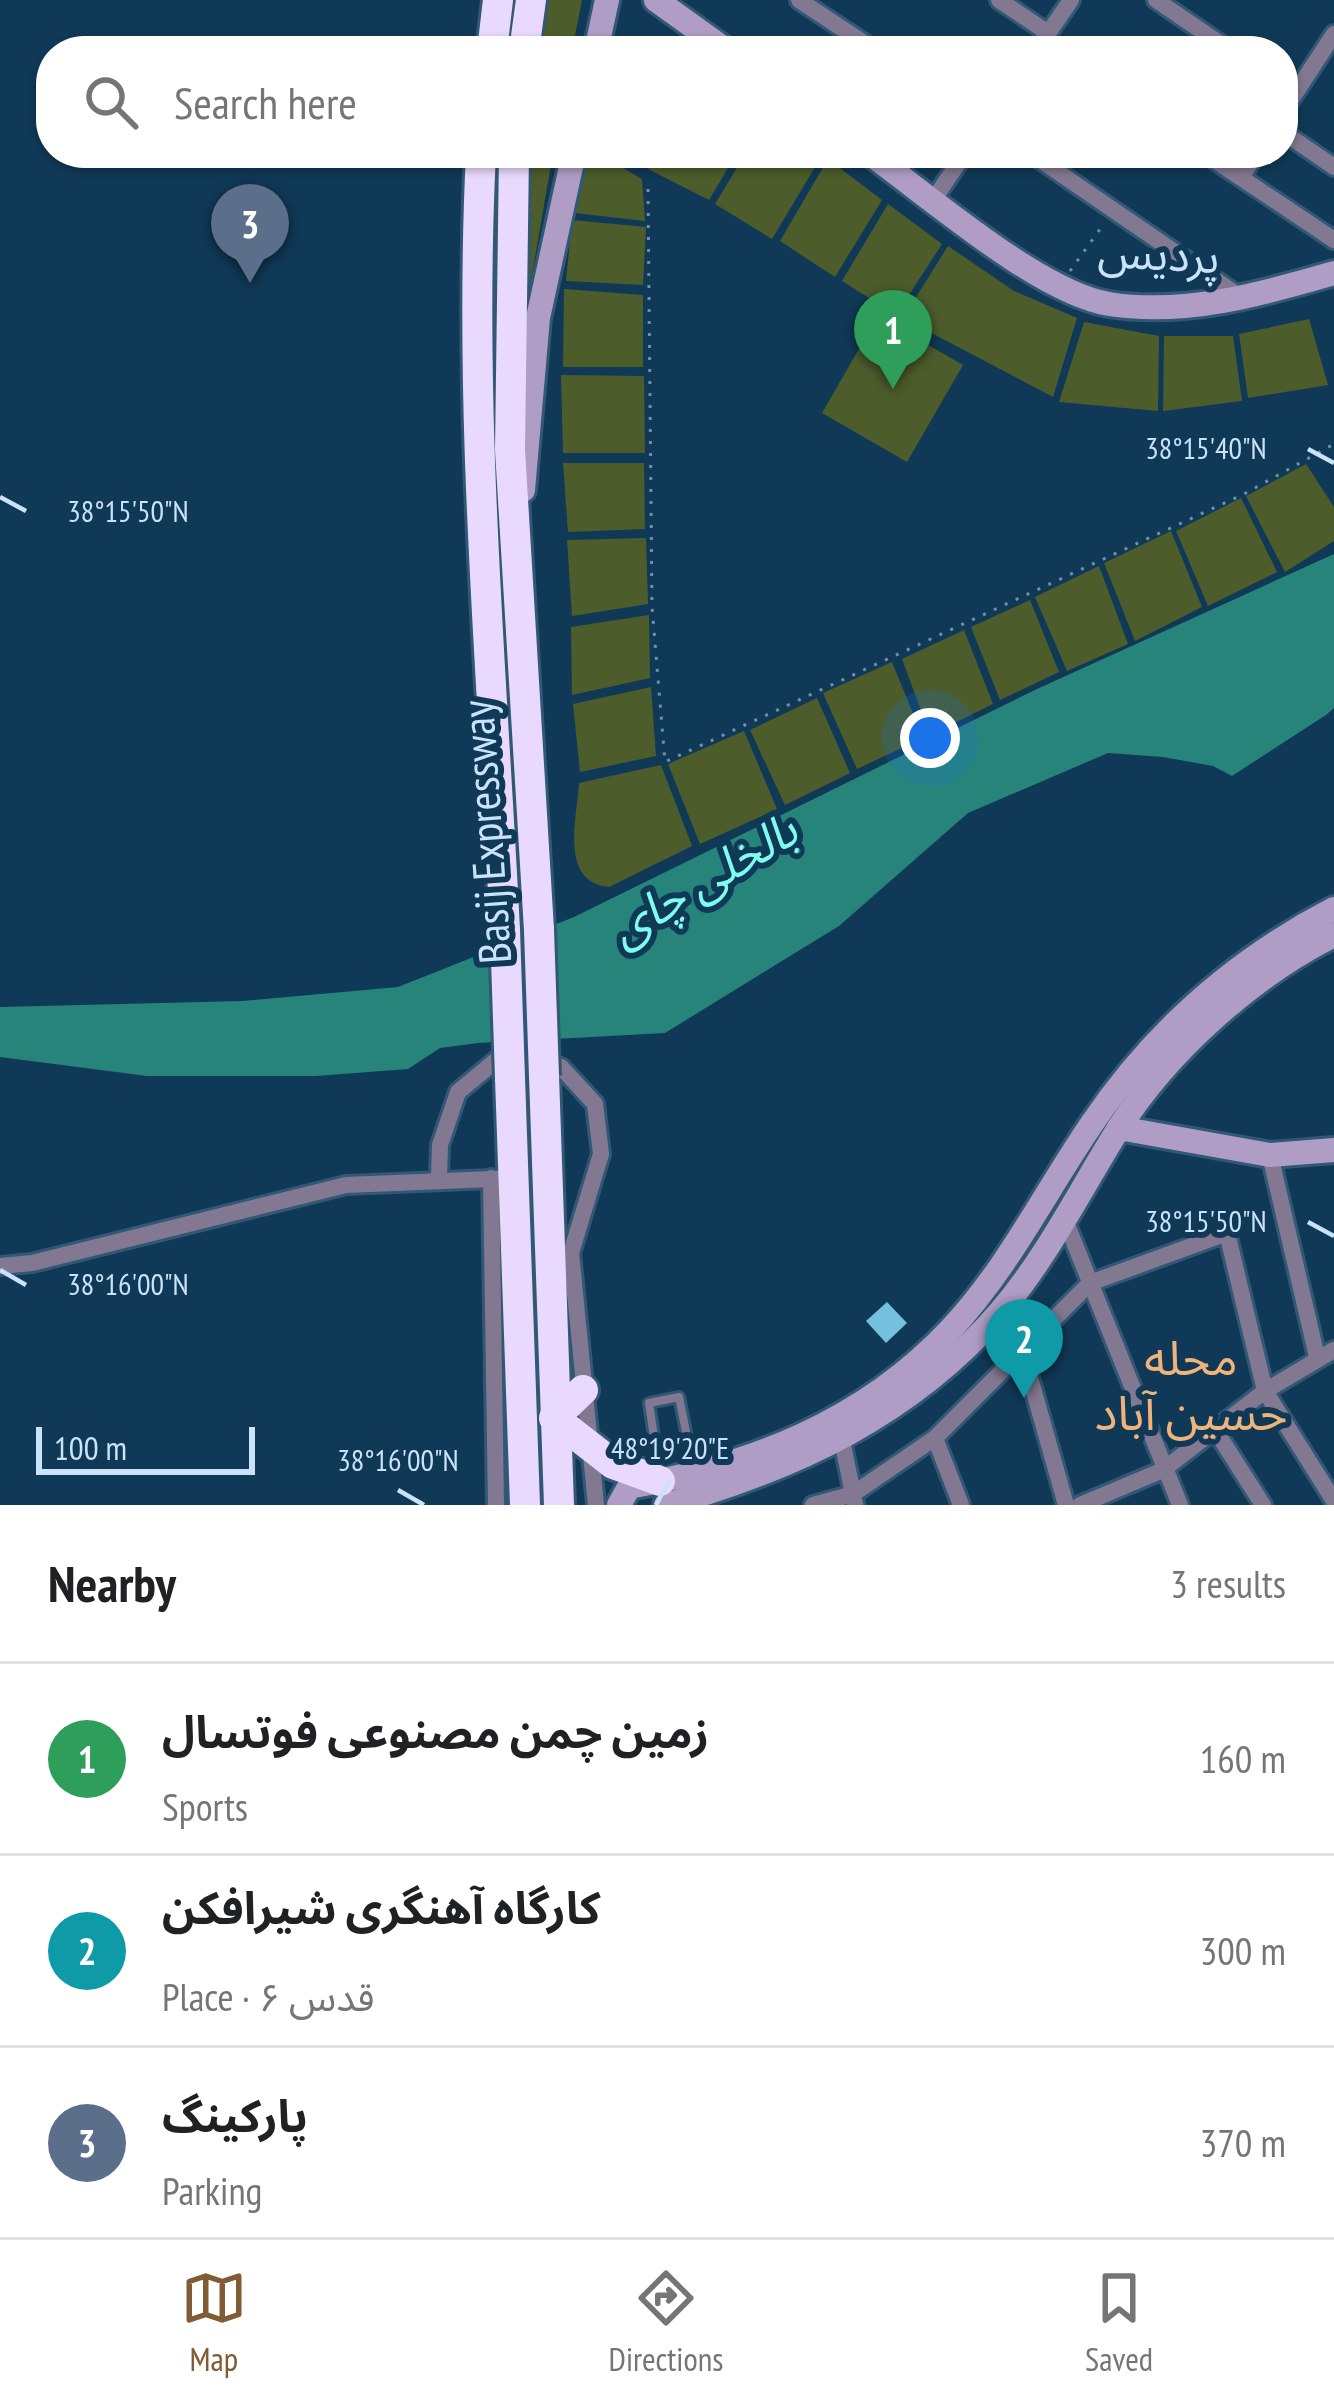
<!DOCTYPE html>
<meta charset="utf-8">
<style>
:root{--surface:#fff;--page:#f6f6f6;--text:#202124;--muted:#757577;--line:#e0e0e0;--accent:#805b34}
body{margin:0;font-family:"PT Sans Narrow","Noto Sans Arabic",sans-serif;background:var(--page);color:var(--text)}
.scale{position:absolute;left:36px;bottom:30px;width:219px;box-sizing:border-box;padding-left:12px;border:6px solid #c9e3fb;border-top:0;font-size:33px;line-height:42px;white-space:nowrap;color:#c9e3fb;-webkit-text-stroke:9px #103957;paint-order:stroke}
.you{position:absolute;left:930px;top:738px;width:42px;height:42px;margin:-30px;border:9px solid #fff;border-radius:50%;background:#1a73e8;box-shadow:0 0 0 18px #1a73e833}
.badge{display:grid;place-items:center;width:78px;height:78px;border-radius:50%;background:var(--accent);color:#fff;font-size:39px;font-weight:700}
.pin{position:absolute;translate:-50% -99px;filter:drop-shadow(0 3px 6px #0008)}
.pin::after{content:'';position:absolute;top:63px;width:42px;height:36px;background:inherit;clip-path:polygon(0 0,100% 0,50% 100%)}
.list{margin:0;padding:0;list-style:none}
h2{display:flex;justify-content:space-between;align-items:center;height:156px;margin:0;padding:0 48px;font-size:51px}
h2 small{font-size:39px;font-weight:400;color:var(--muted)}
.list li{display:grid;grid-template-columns:78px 1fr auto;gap:36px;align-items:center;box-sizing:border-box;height:192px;padding:0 48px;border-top:3px solid var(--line)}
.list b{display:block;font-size:45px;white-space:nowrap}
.list p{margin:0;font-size:39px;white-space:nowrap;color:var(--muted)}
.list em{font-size:39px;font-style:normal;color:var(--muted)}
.icon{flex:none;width:66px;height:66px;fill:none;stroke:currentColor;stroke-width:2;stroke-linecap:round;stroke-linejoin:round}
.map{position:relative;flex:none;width:1334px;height:1505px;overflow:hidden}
.search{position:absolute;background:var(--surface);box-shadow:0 3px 9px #0004;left:36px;right:36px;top:36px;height:132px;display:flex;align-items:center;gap:30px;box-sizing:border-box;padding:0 42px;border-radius:48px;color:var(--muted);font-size:45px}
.sheet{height:732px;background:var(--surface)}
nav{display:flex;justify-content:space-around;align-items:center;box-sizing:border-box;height:168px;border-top:3px solid var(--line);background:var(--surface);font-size:33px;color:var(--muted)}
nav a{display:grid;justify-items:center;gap:6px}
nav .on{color:var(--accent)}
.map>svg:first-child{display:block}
</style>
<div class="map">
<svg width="1334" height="1505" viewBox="0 0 1334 1505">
<rect width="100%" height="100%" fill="#103957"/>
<g fill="#4c5d2b">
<path d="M541,0H582L572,51H534Z"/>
<path d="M494,153H502L496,331L529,965L546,1505H538L488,290Z"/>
<path d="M524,153H553L528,298L520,413Z"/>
<path d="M583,153H597L642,179L645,221L574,213Z"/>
<path d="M657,153H737L709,200L648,169Z"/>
<path d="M746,153L821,157L772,239L715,204Z"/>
<path d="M828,159L882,200L835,277L780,241Z"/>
<path d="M888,204L942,244L896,315L842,281Z"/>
<path d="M572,220L646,227L643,285L566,281Z"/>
<path d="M948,246L1014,291L1077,318L1053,397L903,318Z"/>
<path d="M564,289L643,295V367H563Z"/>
<path d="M878,316L963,365L907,462L822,413Z"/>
<path d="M1309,319L1328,385L1248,398L1239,334Z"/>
<path d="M1084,322L1159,336L1158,411L1059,402Z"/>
<path d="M1164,336H1233L1242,401L1163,411Z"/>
<path d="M561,375L644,376L645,453H563Z"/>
<path d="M563,463H644L645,529L568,532Z"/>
<path d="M1306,464L1334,507V541L1285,572L1246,496Z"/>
<path d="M1241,498L1277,572L1208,606L1176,531Z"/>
<path d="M1171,531L1202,607L1135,641L1104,563Z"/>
<path d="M646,538L648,604L572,616L567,540Z"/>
<path d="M1099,566L1128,644L1067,671L1035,597Z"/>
<path d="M1030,600L1059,672L1000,700L971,627Z"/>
<path d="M649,615L650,678L572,695L571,627Z"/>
<path d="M964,630L993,704L930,735L902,659Z"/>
<path d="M892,662L923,738L857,769L823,693Z"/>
<path d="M651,687L656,756L580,772L573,704Z"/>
<path d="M817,698L850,773L785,805L750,730Z"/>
<path d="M744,731L777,809L700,844L668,764Z"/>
<path d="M661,765L692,846L609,887C559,882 577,818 579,783Z"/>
</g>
<path fill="#27847a" d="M1334,554V708L1326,715L1232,776L1213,766L1163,757L1108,753L968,813L839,926L665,1033L478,1043L440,1048L408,1069L316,1076H147L0,1057V1007L242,1001L398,987L574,917L1037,689Z"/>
<path fill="#75c0dd" d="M887,1302L907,1323L886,1343L866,1321Z"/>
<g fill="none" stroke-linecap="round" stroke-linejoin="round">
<g stroke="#315875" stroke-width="14">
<path id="lane" d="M659,1471L649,1403L679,1397L693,1467"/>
</g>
<g stroke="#315875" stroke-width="22">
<g id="street">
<path d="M799,0L876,51"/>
<path d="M999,0L1048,33"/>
<path d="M1156,0L1231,51"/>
<path d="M1036,51L1071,0"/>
<path d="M1283,112L1334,34"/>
<path d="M1283,132L1334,167"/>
<path d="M1030,153L1242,298"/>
<path d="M1204,153L1334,240"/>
<path d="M1241,177L1257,153"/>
<path d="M934,199L965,153"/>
<path d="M1270,1155L1317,1357"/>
<path d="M439,1177L440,1145L458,1092L499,1058L520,1056L561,1067L595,1104L601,1154L571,1253L596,1505"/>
<path d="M491,1178L496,1505"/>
<path d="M1065,1220L1180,1505"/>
<path d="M0,1266L32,1263L346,1185L514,1178"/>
<path d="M1023,1353L1066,1505"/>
<path d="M1214,1428L1263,1505"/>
<path d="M935,1438L961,1505"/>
<path d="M842,1440L855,1504"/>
<path d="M813,1505L853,1494L935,1438L1090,1283L1227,1233L1265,1391L1334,1501"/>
<path d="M1080,1505L1163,1470L1265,1391L1334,1350"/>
</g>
</g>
<g stroke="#315875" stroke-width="30">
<g id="secondary">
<path d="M656,0L727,51"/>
<path d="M596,51L607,0"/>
<path d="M869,153C929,196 1040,293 1109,304C1185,316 1262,294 1334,273"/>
<path d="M523,490L538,318L574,153"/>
<path d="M1119,1128L1270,1155L1334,1150"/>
<path d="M619,1505L629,1487C752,1465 864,1422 951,1329C1008,1268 1044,1194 1091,1125C1153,1033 1235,960 1334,909"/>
<path d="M666,1505C794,1469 911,1415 1000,1312C1048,1256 1080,1190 1119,1128C1168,1051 1252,976 1334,935"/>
</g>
</g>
<g stroke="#315875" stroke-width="36">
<g id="highway">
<path d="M492,51L498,0"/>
<path d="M524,51L531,0"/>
<path d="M481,153C468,412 492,671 505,930"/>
<path d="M514,153L510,450L539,930"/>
<path d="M544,1076L559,1505"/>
<path d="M510,1078L525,1505"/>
<path d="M583,1390L554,1418L613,1464L660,1481"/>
</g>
</g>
<g stroke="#6f90ab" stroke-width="3" stroke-dasharray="3 9" stroke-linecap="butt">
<path d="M648,189L652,607L665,762L1244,494L1334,444"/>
<path d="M1070,271L1103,225"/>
</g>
<use href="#lane" stroke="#837891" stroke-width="8"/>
<use href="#street" stroke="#837891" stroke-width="16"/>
<use href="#secondary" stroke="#af9dc5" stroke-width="24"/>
<use href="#highway" stroke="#e9d9fe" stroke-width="30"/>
<g stroke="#315875" stroke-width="36" stroke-linecap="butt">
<g id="highway-bridge">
<path d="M505,930L510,1078"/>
<path d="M539,930L544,1076"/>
</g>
</g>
<use href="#highway-bridge" stroke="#e9d9fe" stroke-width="30"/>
</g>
<path fill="none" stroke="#c9e3fb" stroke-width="4.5" d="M1308,449L1334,463M0,497L26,511M1308,1222L1334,1236M0,1270L26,1285M398,1490L424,1505M656,1505L670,1479"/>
<g text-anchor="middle" stroke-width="12" stroke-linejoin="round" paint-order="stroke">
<g font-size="45" fill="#c9e3fb" stroke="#103957">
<text transform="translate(1159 254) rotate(3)" y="16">پردیس</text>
<text transform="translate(486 832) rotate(-94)" y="16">Basij Expressway</text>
</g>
<g font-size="48" font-style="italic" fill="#7efdee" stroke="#103957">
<text transform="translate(703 879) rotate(-31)" y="17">بالخلی چای</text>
</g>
<g font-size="48" fill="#eeb47b" stroke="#103957">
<text x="1191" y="1375">محله<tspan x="1191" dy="55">حسین آباد</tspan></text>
</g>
</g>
<g font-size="30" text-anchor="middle" fill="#c9e3fb" stroke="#103957" stroke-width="12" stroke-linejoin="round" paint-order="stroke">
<text x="1206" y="459">38°15'40"N</text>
<text x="128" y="522">38°15'50"N</text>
<text x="1206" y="1232">38°15'50"N</text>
<text x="128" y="1295">38°16'00"N</text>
<text x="670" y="1459">48°19'20"E</text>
<text x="398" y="1471">38°16'00"N</text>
</g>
</svg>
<div class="scale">100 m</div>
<div class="you"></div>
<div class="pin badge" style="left:893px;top:389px;background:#2e9e5b">1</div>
<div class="pin badge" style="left:1024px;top:1398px;background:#0f9aa8">2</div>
<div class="pin badge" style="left:250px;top:283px;background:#5c6f8a">3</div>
<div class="search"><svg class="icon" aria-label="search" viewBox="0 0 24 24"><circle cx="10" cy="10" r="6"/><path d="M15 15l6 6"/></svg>Search here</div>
</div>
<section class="sheet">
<h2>Nearby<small>3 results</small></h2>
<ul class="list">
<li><span class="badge" style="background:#2e9e5b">1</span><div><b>زمین چمن مصنوعی فوتسال</b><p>Sports</p></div><em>160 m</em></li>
<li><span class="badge" style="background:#0f9aa8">2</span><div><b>کارگاه آهنگری شیرافکن</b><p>Place · قدس ۶</p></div><em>300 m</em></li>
<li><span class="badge" style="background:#5c6f8a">3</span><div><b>پارکینگ</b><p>Parking</p></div><em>370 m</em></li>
</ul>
</section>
<nav>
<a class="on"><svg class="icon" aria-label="map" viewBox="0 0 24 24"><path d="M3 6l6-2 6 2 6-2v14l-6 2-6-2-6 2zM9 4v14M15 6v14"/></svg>Map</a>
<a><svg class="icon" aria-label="directions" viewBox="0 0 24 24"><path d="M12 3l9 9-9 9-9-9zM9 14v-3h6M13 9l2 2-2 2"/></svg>Directions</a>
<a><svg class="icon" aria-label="saved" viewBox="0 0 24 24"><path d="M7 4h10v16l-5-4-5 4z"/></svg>Saved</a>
</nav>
